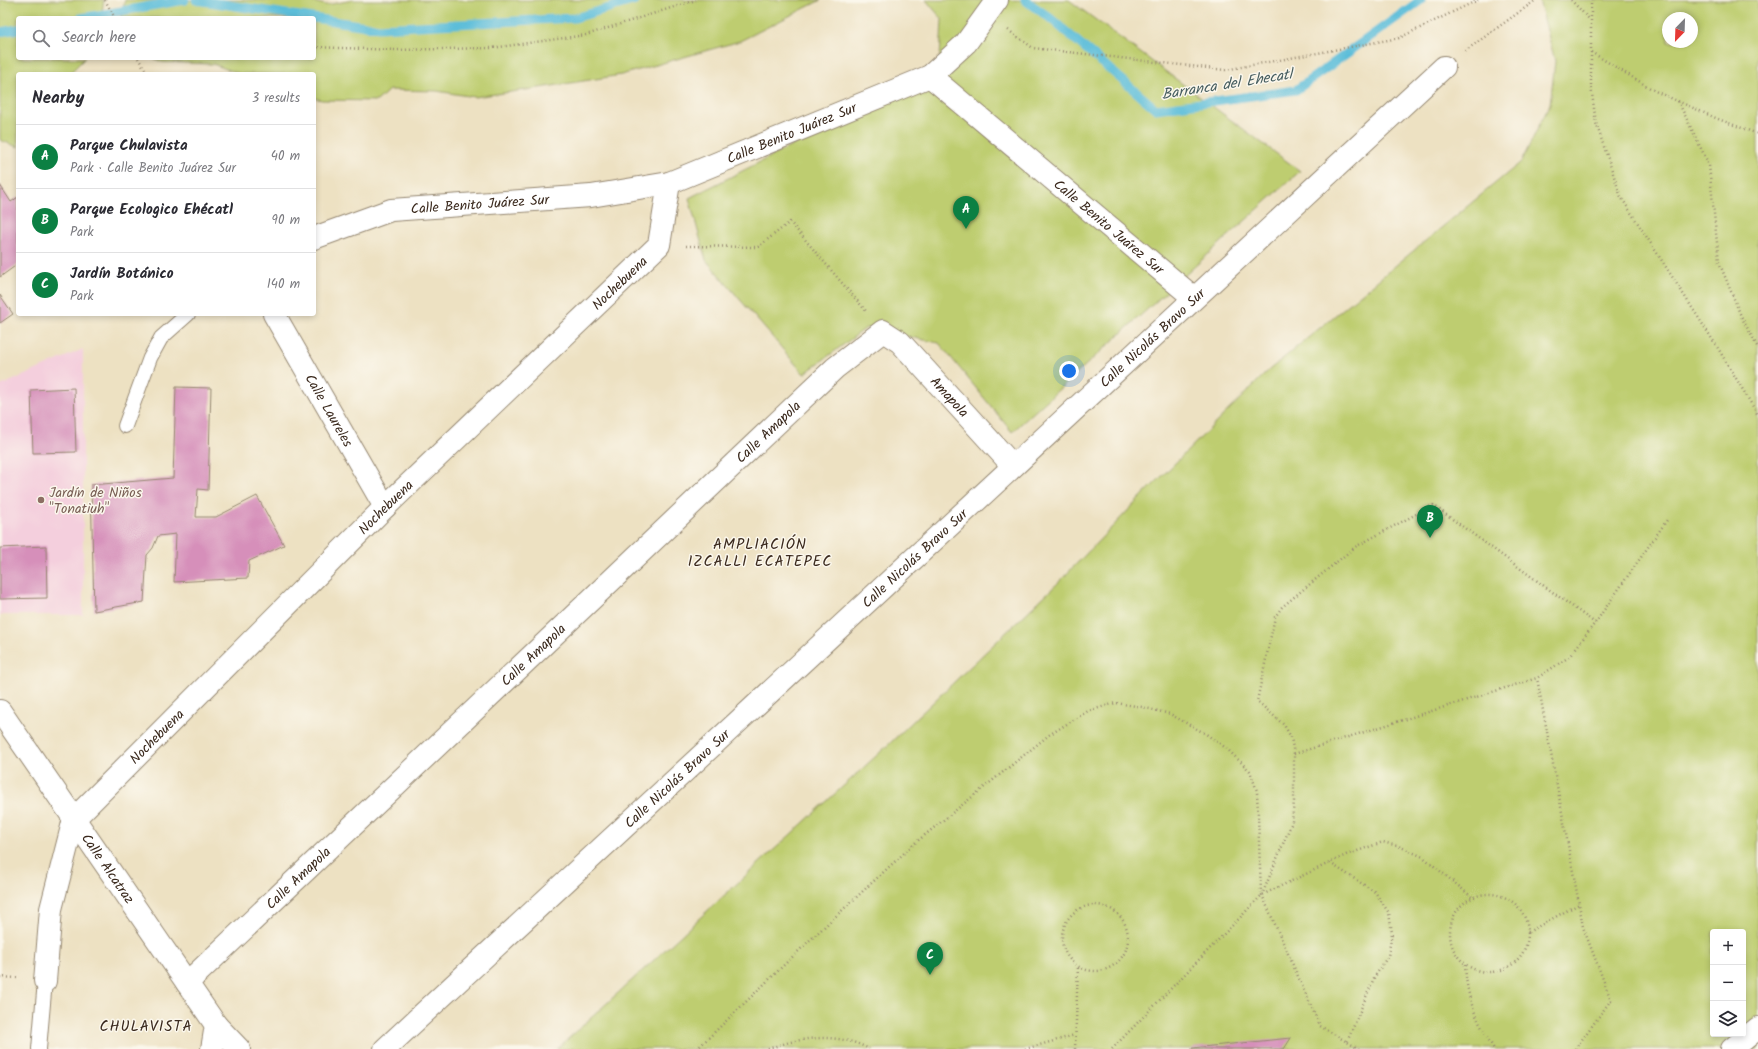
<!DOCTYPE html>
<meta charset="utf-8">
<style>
:root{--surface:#fff;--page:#f2f2f3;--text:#2b2b33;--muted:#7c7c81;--line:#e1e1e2;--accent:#0b8043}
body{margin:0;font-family:Kalam,sans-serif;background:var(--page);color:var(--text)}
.controls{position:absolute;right:12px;bottom:12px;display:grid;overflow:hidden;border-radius:4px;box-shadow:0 2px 6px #0003}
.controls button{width:36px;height:36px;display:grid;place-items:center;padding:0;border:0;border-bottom:1px solid var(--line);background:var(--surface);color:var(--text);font:20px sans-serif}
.compass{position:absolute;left:1662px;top:12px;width:36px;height:36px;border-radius:50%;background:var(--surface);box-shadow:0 2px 6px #0003;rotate:203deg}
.you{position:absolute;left:1069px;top:371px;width:14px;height:14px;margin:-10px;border:3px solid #fff;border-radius:50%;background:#1a73e8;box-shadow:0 0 0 6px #1a73e833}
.badge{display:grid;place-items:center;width:26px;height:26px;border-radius:50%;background:var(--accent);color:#fff;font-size:13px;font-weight:700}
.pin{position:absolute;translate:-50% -33px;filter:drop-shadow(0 1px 2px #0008)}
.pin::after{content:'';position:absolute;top:21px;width:14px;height:12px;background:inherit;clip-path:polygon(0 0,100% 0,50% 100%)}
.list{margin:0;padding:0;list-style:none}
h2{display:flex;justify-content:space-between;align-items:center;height:52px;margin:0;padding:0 16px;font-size:17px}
h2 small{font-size:13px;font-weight:400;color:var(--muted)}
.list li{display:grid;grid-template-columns:26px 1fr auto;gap:12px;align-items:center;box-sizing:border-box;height:64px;padding:0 16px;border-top:1px solid var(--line)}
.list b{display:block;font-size:15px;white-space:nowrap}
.list p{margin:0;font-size:13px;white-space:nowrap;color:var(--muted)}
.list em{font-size:13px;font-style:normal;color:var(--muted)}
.icon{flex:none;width:22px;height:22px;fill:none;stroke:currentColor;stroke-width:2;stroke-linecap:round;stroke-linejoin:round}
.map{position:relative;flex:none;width:1758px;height:1049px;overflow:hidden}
.search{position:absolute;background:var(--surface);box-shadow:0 2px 6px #0003;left:16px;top:16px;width:300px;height:44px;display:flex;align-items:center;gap:10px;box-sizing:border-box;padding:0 14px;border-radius:4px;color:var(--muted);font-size:15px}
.panel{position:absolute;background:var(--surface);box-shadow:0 2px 6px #0003;left:16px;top:72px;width:300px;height:244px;border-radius:4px}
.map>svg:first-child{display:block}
</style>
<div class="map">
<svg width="1758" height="1049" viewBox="0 0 1758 1049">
<rect width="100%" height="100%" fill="#fbf7ec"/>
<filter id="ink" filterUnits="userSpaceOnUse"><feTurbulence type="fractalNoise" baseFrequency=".025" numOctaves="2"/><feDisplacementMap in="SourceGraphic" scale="8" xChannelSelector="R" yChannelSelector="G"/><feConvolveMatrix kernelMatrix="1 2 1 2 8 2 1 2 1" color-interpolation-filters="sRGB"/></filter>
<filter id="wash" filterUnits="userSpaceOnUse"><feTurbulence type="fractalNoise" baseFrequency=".012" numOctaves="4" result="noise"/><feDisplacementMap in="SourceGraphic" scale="16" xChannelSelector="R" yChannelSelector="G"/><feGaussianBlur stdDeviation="0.9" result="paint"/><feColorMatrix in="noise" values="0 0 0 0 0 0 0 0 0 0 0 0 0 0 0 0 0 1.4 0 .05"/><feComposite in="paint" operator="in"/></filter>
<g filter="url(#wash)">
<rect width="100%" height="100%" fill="#ede1c2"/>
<path fill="#f4cfdd" d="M83,349V615H0V386Z"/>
<g fill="#becd70" stroke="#7c7c47" fill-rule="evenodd">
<path d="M0,0H104L101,18H18V58H85L69,74H18V147L0,140Z"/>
<path d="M125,0H305L326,5L353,0H821L740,41L621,75L533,89L474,97L437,91L389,90L377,101L322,100L314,98V74H240L213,64L162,62L153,58H314V18H121Z"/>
<path d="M926,0H1069L1300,171L1012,432L939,343L866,328L804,374L706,260L689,198L819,132L939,79L942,19Z"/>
<path d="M1539,0H1758V1049H557L887,746L1058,583L1144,494L1269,370L1521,162L1550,104L1555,61ZM1668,18H1692V42H1668ZM1713,932H1743V1034H1713Z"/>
</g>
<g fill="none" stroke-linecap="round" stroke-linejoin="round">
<g stroke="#5bbdd9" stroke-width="9">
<path d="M196,0L379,28L575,18L636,0"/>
<path d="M1025,0L1050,18L1156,109L1296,90L1421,0"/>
<path d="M81,18L185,0"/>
<path d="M0,32L18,29"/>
</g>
</g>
<g id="blocks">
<g fill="#d68fba">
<path d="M0,185L11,202L18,197V264L0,277Z"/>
<path d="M0,295L13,314L0,323Z"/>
<path d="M176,387L211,388L208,490L198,489L196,517H216L257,496L284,545L249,561L248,578L174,582L176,534L158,536L153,548L147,555L144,602L94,611L91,485L173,478Z"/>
<path d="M74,388L76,452L33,453L31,390Z"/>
<path d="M46,546L47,598L0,599V548Z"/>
<path d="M1291,1038L1284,1049H1192V1048Z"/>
</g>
</g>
</g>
<g filter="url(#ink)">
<use href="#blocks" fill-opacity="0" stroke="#948670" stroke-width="1"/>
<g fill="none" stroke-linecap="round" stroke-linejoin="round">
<g stroke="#948670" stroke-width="16">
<g id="lane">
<path d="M125,426L150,358L161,338L188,314"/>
<path d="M39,1049L45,981"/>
</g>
</g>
<g stroke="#948670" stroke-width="24">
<g id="street">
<path id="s1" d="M930,76L1194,298"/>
<path id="s2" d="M314,238L391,210L591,196L669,183L930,76L966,43L997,0"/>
<path id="s3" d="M274,314L385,507"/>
<path id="s4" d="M0,711L216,1025L239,1049"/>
<path id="s5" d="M45,981L51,909L74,819L385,507L659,245L669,183"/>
<path id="s6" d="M187,983L835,368L883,331L900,342L1013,466"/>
<path d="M212,1049L216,1025"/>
<path id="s7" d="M385,1049L1444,67"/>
<path d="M1732,1049L1758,1028"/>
</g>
</g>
<g stroke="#948670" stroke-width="2.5" stroke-dasharray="1 3" stroke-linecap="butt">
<path d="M105,0L115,18"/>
<path d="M1571,0L1590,20"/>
<path d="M1591,0V86L1596,123L1621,197L1716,345L1758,415"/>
<path d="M184,18H186"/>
<path d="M1008,30L1033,48L1225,70L1399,38L1478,0"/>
<path d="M314,47L395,50L492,48L586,35L696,0"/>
<path d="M1465,51L1536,0"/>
<path d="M1591,52L1655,91L1718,119L1758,134"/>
<path d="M138,58L148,74"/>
<path d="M1678,101L1709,165L1719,262L1741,316L1758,348"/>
<path d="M686,246L758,247L790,222L866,311"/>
<path d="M1294,754L1537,678L1569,657L1595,623L1667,520"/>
<path d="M1330,863L1375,892L1389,913L1392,933L1388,956L1374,978L1347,1042"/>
<circle cx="1489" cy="933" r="39"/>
<circle cx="1095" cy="938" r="33"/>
<path d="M1528,932L1579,904L1537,678"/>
<path d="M1465,965C1467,1001 1476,1019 1494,1049"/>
<path d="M0,977L19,978"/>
<path d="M697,1049L810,940L915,843L1049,735L1088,711L1116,703L1142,707L1170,714L1206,734L1226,748L1250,771L1257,791L1261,893"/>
<path d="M768,1049C799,1037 839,1032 869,1049"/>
<path d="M1025,1049L1075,1035"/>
<path d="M1075,1049L1078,966"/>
<path d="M1112,1049L1262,895L1346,855L1383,842L1401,847L1423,857L1472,897"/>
<path d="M1359,1049L1320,1026L1262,895L1292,822L1294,801V754L1291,737L1284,725L1257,701L1275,617L1282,607L1355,547L1433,505L1595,623"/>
<path d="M1575,1049L1611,1000L1583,927L1579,904"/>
</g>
<use href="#lane" stroke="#fff" stroke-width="14"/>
<use href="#street" stroke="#fff" stroke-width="22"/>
</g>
</g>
<circle fill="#8d6e63" stroke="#fbf7ec" stroke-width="1.5" cx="41" cy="500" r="4"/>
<g text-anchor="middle" stroke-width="3" stroke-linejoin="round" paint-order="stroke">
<g font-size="14" fill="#3b2a1e" stroke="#fbf7ec">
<text dy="5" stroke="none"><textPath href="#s2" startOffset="494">Calle Benito Juárez Sur</textPath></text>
<text dy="5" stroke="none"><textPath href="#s2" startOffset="171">Calle Benito Juárez Sur</textPath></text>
<text dy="5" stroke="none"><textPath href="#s1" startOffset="234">Calle Benito Juárez Sur</textPath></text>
<text dy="5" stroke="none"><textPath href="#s5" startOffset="930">Nochebuena</textPath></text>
<text dy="5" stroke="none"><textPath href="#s7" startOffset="1046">Calle Nicolás Bravo Sur</textPath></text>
<text dy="5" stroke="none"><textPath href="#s6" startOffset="1048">Amapola</textPath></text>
<text dy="5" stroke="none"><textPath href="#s3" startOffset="111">Calle Laureles</textPath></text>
<text dy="5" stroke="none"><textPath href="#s6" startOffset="801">Calle Amapola</textPath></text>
<text dy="5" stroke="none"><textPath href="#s5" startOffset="606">Nochebuena</textPath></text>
<text dy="5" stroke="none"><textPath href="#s7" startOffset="722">Calle Nicolás Bravo Sur</textPath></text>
<text dy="5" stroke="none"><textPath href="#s6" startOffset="477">Calle Amapola</textPath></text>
<text dy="5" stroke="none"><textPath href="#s5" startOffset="282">Nochebuena</textPath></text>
<text dy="5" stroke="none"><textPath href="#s7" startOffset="398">Calle Nicolás Bravo Sur</textPath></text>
<text dy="5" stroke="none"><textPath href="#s4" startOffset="191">Calle Alcatraz</textPath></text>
<text dy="5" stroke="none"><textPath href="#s6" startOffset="153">Calle Amapola</textPath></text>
</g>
<g font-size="14" fill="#785e54" stroke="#fbf7ec" text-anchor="start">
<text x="49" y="497">Jardín de Niños<tspan x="49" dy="16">"Tonatiuh"</tspan></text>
</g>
<g font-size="15" font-style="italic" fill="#465d5f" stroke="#fbf7ec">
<text transform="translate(1227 84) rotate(-9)" y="5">Barranca del Ehecatl</text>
</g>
<g font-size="15" letter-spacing="1" fill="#3b2a1e" stroke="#fbf7ec">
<text x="760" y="549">AMPLIACIÓN<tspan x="760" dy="17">IZCALLI ECATEPEC</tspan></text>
<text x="146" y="1031">CHULAVISTA</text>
</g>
</g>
</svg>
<div class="controls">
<button>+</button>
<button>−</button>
<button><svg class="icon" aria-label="layers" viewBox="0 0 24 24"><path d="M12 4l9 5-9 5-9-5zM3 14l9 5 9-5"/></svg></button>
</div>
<svg class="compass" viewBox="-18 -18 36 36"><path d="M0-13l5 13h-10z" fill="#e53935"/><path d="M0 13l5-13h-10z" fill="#7c7c81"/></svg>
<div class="you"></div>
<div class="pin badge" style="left:966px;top:229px">A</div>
<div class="pin badge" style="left:1430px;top:538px">B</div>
<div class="pin badge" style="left:930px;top:975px">C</div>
<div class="search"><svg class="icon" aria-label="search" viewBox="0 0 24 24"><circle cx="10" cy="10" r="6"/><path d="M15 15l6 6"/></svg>Search here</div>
<section class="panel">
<h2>Nearby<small>3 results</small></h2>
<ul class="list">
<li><span class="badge">A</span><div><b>Parque Chulavista</b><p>Park · Calle Benito Juárez Sur</p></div><em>40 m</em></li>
<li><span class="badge">B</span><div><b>Parque Ecologico Ehécatl</b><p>Park</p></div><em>90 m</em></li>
<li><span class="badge">C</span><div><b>Jardín Botánico</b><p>Park</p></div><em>140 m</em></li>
</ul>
</section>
</div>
